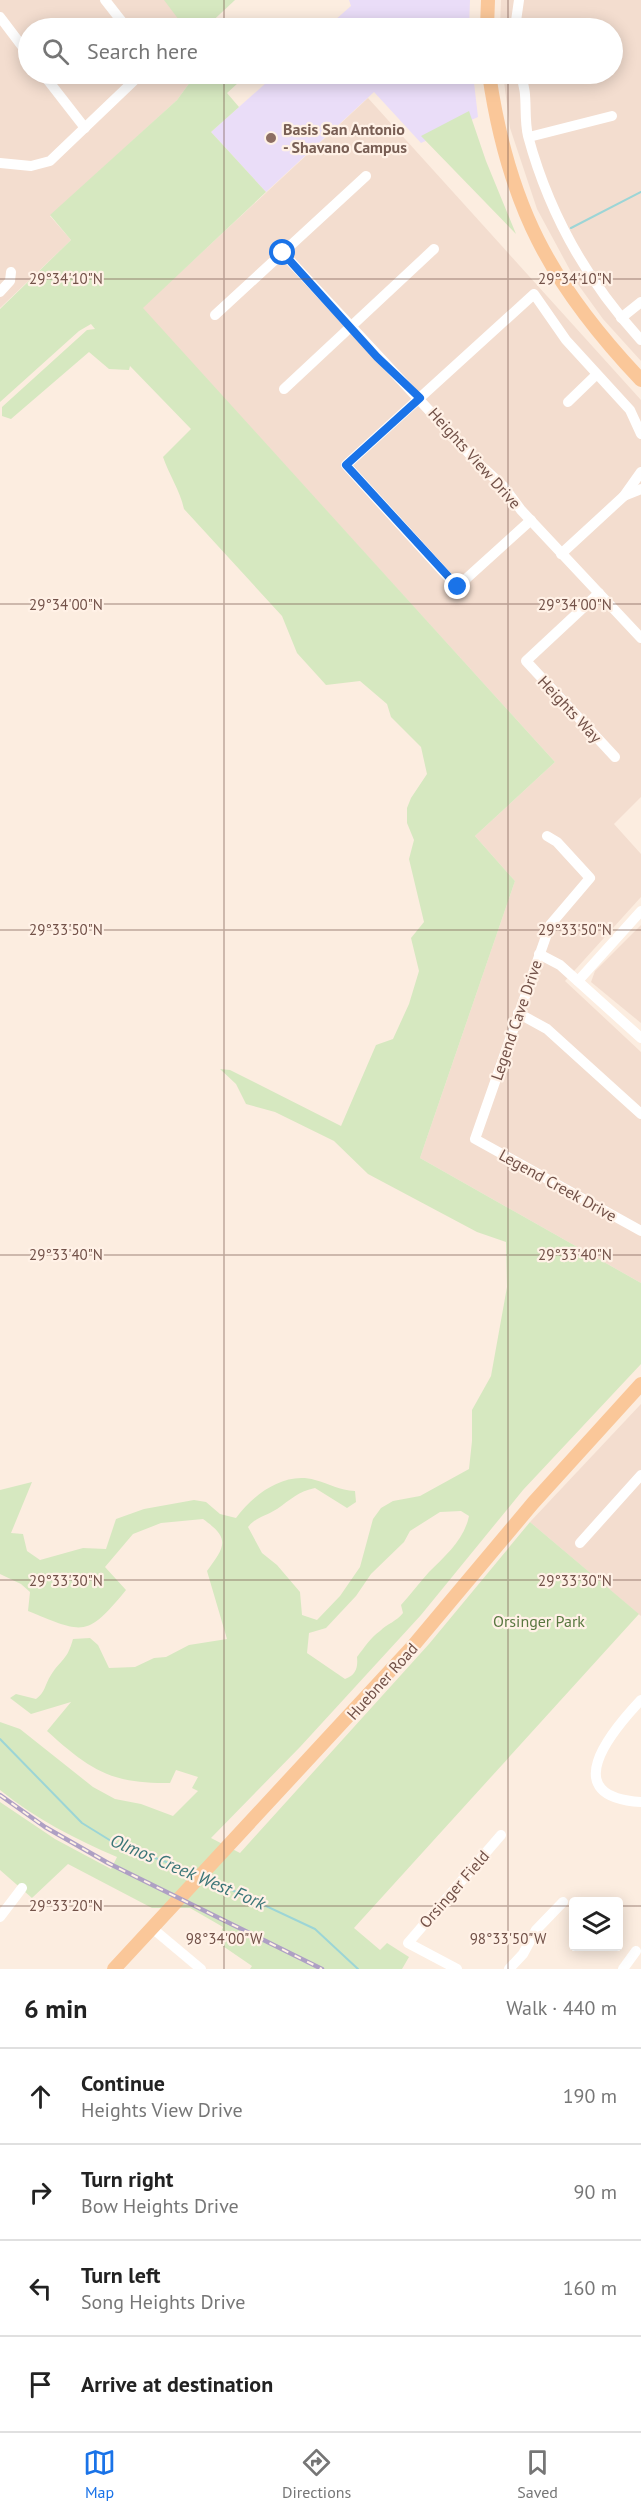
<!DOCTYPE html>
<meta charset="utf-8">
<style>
:root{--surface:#fff;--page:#f6f6f6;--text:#222;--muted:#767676;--line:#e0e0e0;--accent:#1a73e8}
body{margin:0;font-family:"PT Sans",sans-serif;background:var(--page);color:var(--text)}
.controls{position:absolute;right:18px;bottom:18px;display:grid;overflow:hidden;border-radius:6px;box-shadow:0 3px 15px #0003}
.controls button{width:54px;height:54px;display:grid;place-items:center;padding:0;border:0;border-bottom:2px solid var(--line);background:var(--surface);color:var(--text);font:30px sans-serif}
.stop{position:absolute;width:18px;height:18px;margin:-14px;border:4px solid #1a73e8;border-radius:50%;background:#fff}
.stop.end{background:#1a73e8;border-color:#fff;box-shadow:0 2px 6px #0008}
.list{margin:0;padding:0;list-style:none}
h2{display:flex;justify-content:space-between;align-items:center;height:78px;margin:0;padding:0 24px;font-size:26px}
h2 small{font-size:20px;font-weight:400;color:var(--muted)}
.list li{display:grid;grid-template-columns:39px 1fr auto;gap:18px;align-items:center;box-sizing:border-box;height:96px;padding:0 24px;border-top:2px solid var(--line)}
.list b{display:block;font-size:22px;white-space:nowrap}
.list p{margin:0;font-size:20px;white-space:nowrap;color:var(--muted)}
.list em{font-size:20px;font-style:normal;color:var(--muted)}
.icon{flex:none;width:33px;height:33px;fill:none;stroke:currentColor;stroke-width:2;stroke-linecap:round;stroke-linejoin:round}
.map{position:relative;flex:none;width:641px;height:1969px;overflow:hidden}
.search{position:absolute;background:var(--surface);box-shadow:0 3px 15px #0003;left:18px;right:18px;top:18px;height:66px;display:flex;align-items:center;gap:15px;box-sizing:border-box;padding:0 21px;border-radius:33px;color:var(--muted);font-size:22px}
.sheet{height:462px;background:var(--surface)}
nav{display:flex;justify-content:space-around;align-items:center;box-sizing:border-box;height:84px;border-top:2px solid var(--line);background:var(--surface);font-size:16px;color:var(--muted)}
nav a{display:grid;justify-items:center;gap:3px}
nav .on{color:var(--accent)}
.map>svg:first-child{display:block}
</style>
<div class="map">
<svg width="641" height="1969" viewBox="0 0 641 1969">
<rect width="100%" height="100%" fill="#fcede0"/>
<g fill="#f3ddcf">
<path d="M0,0H169L191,28H28V74H196L177,100L50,216L71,240L0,308Z"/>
<path d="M501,0H641V361L603,319L577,283L537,209L510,128L503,74H612V28H500Z"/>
<path d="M368,98L641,400V797L614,824L641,854V897L565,981L641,1052V1283L420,1158L515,881L475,836L555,762L142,308Z"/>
<path d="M641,925V1023L591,982L595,971Z"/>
<path d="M641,1404V1616L530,1522Z"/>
</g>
<g fill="#eaddf8">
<path d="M349,0H470L469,28H326L351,6Z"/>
<path d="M276,74H473L478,117L421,143L374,92L266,192L211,132Z"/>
</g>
<g fill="#d6e8c0" fill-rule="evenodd">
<path d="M164,0H235L205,28H185Z"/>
<path d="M196,74H230L238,83L227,93L239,107L211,132L266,192L143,308L555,762L475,836L515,881L420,1158L641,1283V1364L523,1490L421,1615L300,1747L211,1838L240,1853L429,1644L530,1522L639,1614L354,1928L380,1950L387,1943L409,1957L402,1969H250L252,1966L217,1942L223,1927L190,1908H152L68,1864L32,1898L0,1870V1802L55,1839L111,1869L117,1857C75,1839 36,1819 0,1790V1722L20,1729L93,1787L115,1799L141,1804L173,1816L198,1791L192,1788L198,1777L176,1770L170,1783C111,1784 90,1770 47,1731L71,1702L31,1714L10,1698L16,1694L36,1699C45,1693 45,1684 51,1675C61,1659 67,1661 73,1639L90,1638L98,1645L109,1668L135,1667L154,1658L166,1657L189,1645L227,1639L207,1571C225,1546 231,1539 203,1519L161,1523L133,1534L105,1567L126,1590C86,1639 83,1633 28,1611L30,1592L21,1584L0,1574V1490L32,1482L11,1533L23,1534L27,1551L40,1560L83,1548L106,1549L116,1519L144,1509L194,1500L206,1502L220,1514L236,1518C253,1495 284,1471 315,1480C330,1484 339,1490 355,1491L356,1502L347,1508L315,1488C299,1491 290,1500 277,1509C266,1516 256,1517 248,1527L262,1553L277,1565L300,1592L302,1615L317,1620L340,1596L360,1567L373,1519L381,1508L393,1501L420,1496L469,1469L472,1441V1410L491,1376L507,1287L506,1242L477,1232L368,1174L334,1141L275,1112L246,1104L236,1084L220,1069L230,1070L341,1126L376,1045L393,1039L409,1004L419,971L411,938L424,922L409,859L414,840L407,823V808L411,798L427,774L421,747L391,717L387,704L360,681L326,685L297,653L282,616L184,509C180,490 169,475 163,457L191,429L130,366L129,370L109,369L89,352L11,419L2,416V407L87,330L95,329L91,324L79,331L0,402V309L71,240L50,215L177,100ZM461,1511L469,1516C464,1540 446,1555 429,1572C419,1583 410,1595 401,1605L403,1613C397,1621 387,1624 380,1631C370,1638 364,1648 357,1657C358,1668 356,1675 345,1679L307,1653L309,1633L326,1628L356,1596L371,1574L404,1542L410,1531L440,1512Z"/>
<path d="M469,111L486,161L516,234L421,136Z"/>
</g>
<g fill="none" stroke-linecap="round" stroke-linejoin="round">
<g stroke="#9cd5d6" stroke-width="2">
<path d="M571,228L641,192"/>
<path d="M0,1739L82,1823L116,1844L197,1873"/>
<path d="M204,1877L315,1929L358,1969"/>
</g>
<g stroke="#fff" stroke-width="10">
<path d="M105,0L127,28"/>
<path d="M0,17L28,54"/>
<path d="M515,28L519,0"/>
<path d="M43,74L85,128"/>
<path d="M520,74C529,94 523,114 528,136C549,214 587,281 641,340"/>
<path d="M529,137L612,116"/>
<path d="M0,163L31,166L50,161L141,74"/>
<path d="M283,253L477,462L504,487L521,510L641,638"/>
<path d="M0,292L10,281L11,272"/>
<path d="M215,315L366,176"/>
<path d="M621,318L641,302"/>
<path d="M284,389L434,249"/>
<path d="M568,402L596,375"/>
<path d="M624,496L641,489"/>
<path d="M531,520L457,587L346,465L534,294L566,340L630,410L641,434"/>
<path d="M561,554L624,496L641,472"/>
<path d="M599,593L526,661L615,757"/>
<path d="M547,836L557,842L590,878L550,925L475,1139L641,1231"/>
<path d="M539,954L560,965L641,1038"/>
<path d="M578,981L641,911"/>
<path d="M518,1013L547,1029L641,1114"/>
<path d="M580,1543L641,1475"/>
<path d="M641,1700C610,1733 557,1797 641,1802"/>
<path d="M0,1917L22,1888"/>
<path d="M152,1928L201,1969"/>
<path d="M457,1969L408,1943L501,1835"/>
<path d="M509,1969L523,1954L536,1930L563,1902"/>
<path d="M623,1969L636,1951"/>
</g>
<g stroke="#fac799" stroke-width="14">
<path d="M487,28L488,0"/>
<path d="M489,74C508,205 550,284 641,380"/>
<path d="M114,1969L413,1646L533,1503L641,1384"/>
</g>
<g stroke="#aea0c4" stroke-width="4.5">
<path id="rail" d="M0,1795L45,1827L108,1863L322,1969"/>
</g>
<use href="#rail" stroke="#fff1e6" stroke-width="2" stroke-dasharray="7" stroke-linecap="butt"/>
</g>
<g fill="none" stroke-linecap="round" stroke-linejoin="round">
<path stroke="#1a73e8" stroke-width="8" d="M283,253L377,357L420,398L346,465L458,587"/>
</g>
<path fill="none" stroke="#725148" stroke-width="1.5" stroke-opacity="0.45" d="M224,0V28M508,0V28M224,74V1969M508,74V1969M0,279H641M0,604H641M0,930H641M0,1255H641M0,1580H641M0,1906H574M618,1906H641"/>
<circle fill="#8d6e63" stroke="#fff1e6" stroke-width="2" cx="271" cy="138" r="6"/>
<g text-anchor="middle" stroke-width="4.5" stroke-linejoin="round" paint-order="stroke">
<g font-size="16" font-weight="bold" fill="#785e54" stroke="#fff1e6" text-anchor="start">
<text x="283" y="135">Basis San Antonio<tspan x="283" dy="18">- Shavano Campus</tspan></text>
</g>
<g font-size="16" fill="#725148" stroke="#fff1e6">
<text transform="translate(475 458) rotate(48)" y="6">Heights View Drive</text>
<text transform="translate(570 709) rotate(47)" y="6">Heights Way</text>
<text transform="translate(516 1020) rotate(-71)" y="6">Legend Cave Drive</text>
<text transform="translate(558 1185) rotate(29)" y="6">Legend Creek Drive</text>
<text transform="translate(382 1681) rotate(-48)" y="6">Huebner Road</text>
<text transform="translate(454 1889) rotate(-49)" y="6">Orsinger Field</text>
</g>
<g font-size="16" fill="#597841" stroke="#fff1e6">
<text x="539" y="1627">Orsinger Park</text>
</g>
<g font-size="18" font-style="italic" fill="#3c7678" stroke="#fff1e6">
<text transform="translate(188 1872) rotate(23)" y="6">Olmos Creek West Fork</text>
</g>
</g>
<g font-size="15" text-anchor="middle" fill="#725148" stroke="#fff1e6" stroke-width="4.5" stroke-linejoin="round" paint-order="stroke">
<text x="66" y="284">29°34'10"N</text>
<text x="575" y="284">29°34'10"N</text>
<text x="66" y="610">29°34'00"N</text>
<text x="575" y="610">29°34'00"N</text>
<text x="66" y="935">29°33'50"N</text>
<text x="575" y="935">29°33'50"N</text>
<text x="66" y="1260">29°33'40"N</text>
<text x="575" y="1260">29°33'40"N</text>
<text x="66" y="1586">29°33'30"N</text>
<text x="575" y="1586">29°33'30"N</text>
<text x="66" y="1911">29°33'20"N</text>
<text x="224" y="1944">98°34'00"W</text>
<text x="508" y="1944">98°33'50"W</text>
</g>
</svg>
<div class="controls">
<button><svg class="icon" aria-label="layers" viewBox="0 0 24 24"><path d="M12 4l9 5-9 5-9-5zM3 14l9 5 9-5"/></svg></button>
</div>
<div class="stop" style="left:283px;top:253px"></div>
<div class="stop end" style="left:458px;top:587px"></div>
<div class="search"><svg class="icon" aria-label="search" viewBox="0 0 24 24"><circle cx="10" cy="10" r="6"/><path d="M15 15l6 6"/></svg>Search here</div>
</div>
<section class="sheet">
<h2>6 min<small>Walk · 440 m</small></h2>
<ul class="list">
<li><svg class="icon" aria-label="ahead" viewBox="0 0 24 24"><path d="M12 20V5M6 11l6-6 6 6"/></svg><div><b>Continue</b><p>Heights View Drive</p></div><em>190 m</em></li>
<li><svg class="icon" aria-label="right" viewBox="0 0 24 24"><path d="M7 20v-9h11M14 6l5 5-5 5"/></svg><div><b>Turn right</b><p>Bow Heights Drive</p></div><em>90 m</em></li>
<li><svg class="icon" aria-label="left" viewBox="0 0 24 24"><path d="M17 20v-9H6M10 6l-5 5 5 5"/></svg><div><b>Turn left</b><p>Song Heights Drive</p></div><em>160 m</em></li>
<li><svg class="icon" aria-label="arrive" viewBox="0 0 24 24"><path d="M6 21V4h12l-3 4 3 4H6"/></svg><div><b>Arrive at destination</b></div></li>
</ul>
</section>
<nav>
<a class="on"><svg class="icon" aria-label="map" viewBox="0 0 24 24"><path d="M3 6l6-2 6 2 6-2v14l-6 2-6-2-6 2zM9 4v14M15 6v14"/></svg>Map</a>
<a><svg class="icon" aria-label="directions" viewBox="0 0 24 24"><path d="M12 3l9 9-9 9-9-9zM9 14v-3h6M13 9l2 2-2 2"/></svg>Directions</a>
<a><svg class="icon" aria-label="saved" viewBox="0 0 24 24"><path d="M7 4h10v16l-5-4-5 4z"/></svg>Saved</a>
</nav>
